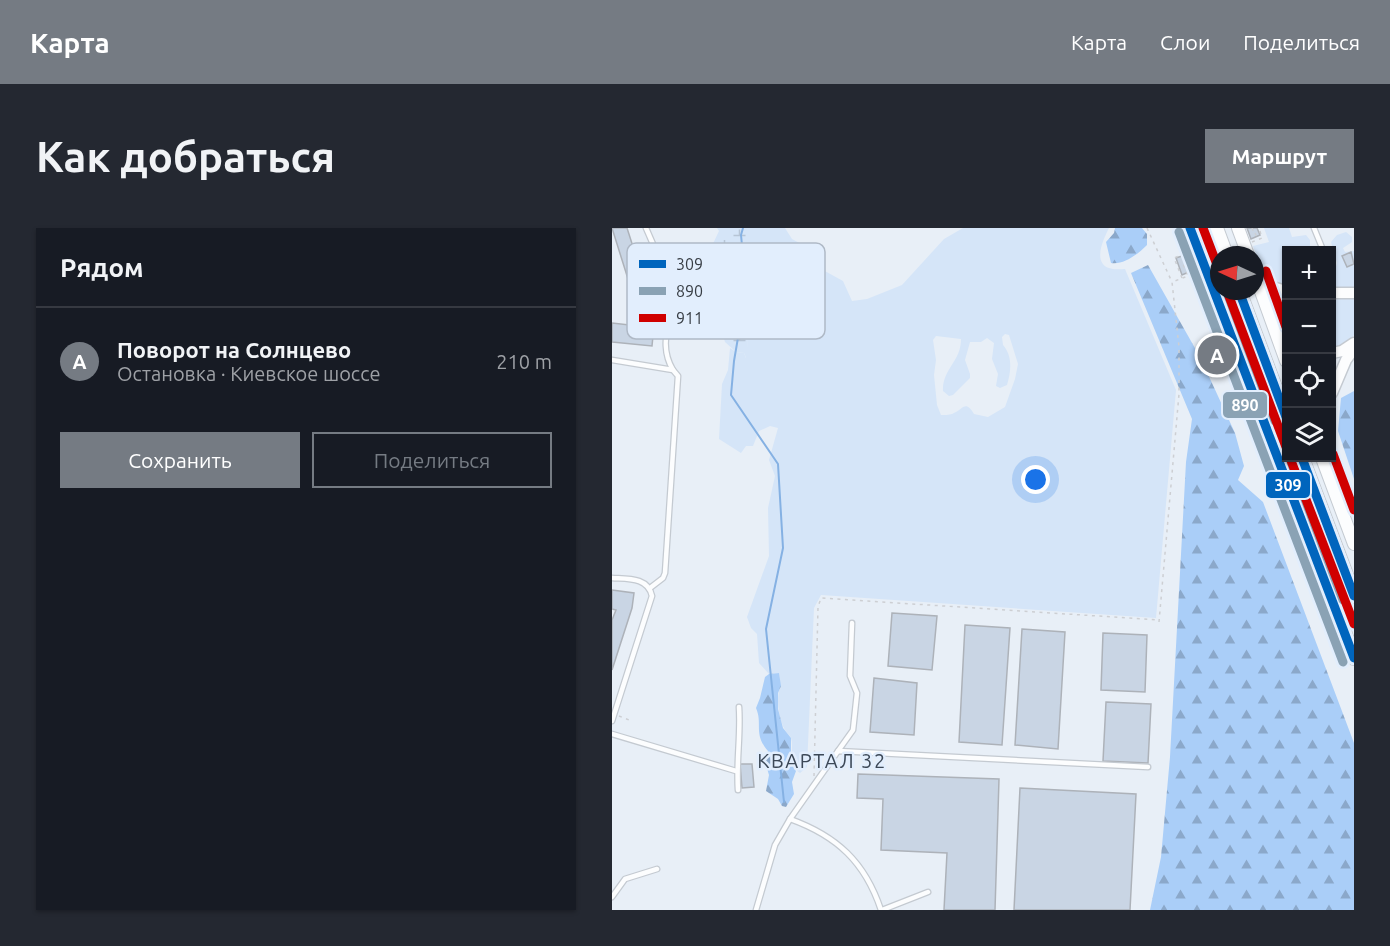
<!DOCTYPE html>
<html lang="ru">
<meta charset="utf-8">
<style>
:root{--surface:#171b24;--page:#242831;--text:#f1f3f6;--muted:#9ea1a6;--line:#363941;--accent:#757b83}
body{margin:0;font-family:Ubuntu,sans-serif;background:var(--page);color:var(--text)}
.controls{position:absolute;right:18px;top:18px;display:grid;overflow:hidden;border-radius:0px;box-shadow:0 2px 4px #0004}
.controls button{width:54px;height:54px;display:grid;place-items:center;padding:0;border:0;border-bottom:2px solid var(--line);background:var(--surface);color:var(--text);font:30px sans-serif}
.compass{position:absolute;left:598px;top:18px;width:54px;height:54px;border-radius:50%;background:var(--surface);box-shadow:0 2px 4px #0004;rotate:274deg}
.you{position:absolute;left:424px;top:252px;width:21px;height:21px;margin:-15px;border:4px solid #fff;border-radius:50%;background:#1a73e8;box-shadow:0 0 0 9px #1a73e833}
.badge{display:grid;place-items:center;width:39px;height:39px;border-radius:50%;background:var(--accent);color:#fff;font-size:20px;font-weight:700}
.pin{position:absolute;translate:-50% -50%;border:3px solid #fff;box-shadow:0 2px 6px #0006}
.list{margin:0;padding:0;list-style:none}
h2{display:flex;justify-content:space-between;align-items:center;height:78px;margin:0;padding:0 24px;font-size:26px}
h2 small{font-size:20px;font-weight:400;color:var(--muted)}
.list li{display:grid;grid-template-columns:39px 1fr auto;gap:18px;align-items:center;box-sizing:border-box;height:108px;padding:0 24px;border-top:2px solid var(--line)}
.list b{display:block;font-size:22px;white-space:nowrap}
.list p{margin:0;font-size:20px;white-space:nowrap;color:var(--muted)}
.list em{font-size:20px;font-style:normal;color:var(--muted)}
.actions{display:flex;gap:12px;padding:18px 24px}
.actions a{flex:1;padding:14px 0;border:2px solid var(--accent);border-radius:0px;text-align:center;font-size:21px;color:var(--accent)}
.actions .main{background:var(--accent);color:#fff}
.icon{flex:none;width:33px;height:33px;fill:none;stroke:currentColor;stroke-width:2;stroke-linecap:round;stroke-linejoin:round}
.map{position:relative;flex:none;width:742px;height:682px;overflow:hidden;border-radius:0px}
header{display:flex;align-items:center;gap:36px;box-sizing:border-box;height:84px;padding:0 30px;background:var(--accent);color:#fff}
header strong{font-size:28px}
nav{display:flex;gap:33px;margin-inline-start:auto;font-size:21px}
.intro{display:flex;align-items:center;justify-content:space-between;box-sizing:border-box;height:144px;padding:0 36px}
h1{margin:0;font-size:42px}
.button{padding:15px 27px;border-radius:0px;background:var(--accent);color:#fff;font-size:21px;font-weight:700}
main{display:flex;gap:36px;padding:0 36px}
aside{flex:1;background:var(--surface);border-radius:0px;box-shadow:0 2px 4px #0004}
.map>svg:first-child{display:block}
</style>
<header>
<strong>Карта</strong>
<nav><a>Карта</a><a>Слои</a><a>Поделиться</a></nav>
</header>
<div class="intro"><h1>Как добраться</h1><a class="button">Маршрут</a></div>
<main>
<aside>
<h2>Рядом<small></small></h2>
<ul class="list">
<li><span class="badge">A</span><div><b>Поворот на Солнцево</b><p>Остановка · Киевское шоссе</p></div><em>210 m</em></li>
</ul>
<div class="actions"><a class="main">Сохранить</a><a>Поделиться</a></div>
</aside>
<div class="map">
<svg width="742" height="682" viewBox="0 0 742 682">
<defs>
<pattern id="forest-firs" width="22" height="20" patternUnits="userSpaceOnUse" patternTransform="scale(1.5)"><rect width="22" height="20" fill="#aacef8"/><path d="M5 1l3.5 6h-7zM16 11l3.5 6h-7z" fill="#8ba8ca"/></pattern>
<pattern id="wetland-marsh" width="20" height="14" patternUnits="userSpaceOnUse" patternTransform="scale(1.5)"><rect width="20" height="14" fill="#d5e5f8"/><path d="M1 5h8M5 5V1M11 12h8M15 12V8" fill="none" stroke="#b7c5d6"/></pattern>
</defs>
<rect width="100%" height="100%" fill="#e8eff7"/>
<g fill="#d5e5f8" fill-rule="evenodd">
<path d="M140,0H173L180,11L193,18L201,31L211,42L231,53L240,73L255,71L290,57L332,11L351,0H497C492,10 480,34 497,40C502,42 508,41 513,41L564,162L544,390L209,367L202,380L195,539L188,545C173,535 183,523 179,510C178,507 174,505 173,502C170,497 168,490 167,484C164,470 169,458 167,445L157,446L147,435L145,406L139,400L135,389L157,328L156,280L163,248L157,232L166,200L158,198L147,203L141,218H134L129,225L107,211L110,156L116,142L118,120L124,124L132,125L134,130L136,110L144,101L148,84L145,73L146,46L139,18ZM393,106L397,107L406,136L403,151L393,179L376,189L362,186C353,171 351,182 340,186C337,187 332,187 329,187L325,177L322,147L324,132L321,112L324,108L349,111C349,134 330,141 331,163L337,168L341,167L358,150V146L353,132L358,114H369L375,110L382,115L380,131L386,146L384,158L388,160L395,157C399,144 401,128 391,117L390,109Z"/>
<path d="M652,0H677L680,9L694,7L698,12V22H674V59C652,51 649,39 641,18L657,14Z"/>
<path d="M734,4L740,9V14L731,20L733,24L742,23V60H720V50L725,35L719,14L725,7Z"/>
<path d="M656,62L661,66L674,68V112Z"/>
<path d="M742,70V107L734,117L720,121V71Z"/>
</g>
<g fill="url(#forest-firs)">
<path d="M503,0H530L535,6V17C526,26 512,37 499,35L494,14L502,5Z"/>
<path d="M536,37L588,129L623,205L632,238L626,252L651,274L742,515V682H538L549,629L558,529L574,234L580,191L519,45Z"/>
<path d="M742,163V251L726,203L729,170Z"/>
<path d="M167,445L169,458L166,465V481L171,500L179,510V534L184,543L180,554L182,566L174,579L170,578L166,571L154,563L157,547L153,534L156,523C141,506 151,496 144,480L148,470L153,449L157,446Z"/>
</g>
<path fill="url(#wetland-marsh)" d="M105,0H140V18L147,46L145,73L148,84L144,101L136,110L135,132L132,125L124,124L113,114L95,59L96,26L107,3Z"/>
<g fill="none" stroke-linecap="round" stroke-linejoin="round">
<path stroke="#85b1e3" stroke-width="2" d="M131,0L129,7L136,80L128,98L122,133L119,167L166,236L171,320L154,401L172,574"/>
</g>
<g fill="#c9d5e4" stroke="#adb2b9" stroke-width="1.5">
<path d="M0,0H15L43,87L40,118L0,114V95L26,98L27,86Z"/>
<path d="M635,0H645L648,7L639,11Z"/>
<path d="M739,24L742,36L735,39L730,28Z"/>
<path d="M573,27L579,43L570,47L564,30Z"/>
<path d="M0,362L22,365L20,380L0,442V392L4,382L0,381Z"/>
<path d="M280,385L325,388L320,442L276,438Z"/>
<path d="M353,397L398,400L390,517L347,514Z"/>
<path d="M410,401L453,404L446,521L403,517Z"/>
<path d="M491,405L535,407L533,464L489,462Z"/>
<path d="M262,450L305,455L302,507L258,504Z"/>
<path d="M494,474L539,476L536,535L491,533Z"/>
<path d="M128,536H140L142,559L130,560Z"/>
<path d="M246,546L387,551L383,682H332L335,625L269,622L271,571L245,570Z"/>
<path d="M408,560L524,566L518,682H402Z"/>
</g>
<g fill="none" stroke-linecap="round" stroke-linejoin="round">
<g stroke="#c4cad1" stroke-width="7">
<g id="service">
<path d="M34,0L64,69C65,79 61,85 58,93C52,109 52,127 61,142"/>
<path d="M702,0L711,22"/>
<path d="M0,132L61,142L66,148L53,345L51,350L38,360"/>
<path d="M0,350C16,351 36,349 40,368L0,493"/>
<path d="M0,506L124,543"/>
<path d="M226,523L241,502L245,465L238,448L240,395"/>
<path d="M126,562C124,533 129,507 127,479"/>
<path d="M178,591C225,608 253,634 269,682"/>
<path d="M0,669L13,651L45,641"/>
<path d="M144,682L163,617L178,591L226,523L536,539"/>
<path d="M270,682L316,664"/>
</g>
</g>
<g stroke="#c4cad1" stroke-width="13">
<g id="tertiary">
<path d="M643,43L657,58L674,63"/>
<path d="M720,65H742"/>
<path d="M720,125L730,123L742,115"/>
<path d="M720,165L734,132L742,121"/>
</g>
</g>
<g stroke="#c4cad1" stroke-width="14">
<g id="secondary">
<path d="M626,0L636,27"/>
<path d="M643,47L674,133"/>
<path d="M710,230L742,316"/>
</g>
</g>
<g stroke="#c4cad1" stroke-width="16">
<g id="trunk">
<path d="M578,0L742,430"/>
<path d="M604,0L614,27"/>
<path d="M627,63L674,189"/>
<path d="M690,230L742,368"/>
</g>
</g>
<g stroke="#cdcfd3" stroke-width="1.5" stroke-dasharray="3 4.5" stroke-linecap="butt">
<path d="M535,0L560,54"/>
<path d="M562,0L579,43L607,130"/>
<path d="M640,0L642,5"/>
<path d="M643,5L646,11"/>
<path d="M640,14L650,10L647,0"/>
<path d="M570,50L562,30L572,26"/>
<path d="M547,394L567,166V119L560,54L576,48L570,33"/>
<path d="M7,488L17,492"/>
<path d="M202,548L206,379L209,370L547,392"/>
</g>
<use href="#service" stroke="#fcfdfe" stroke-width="4.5"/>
<use href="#tertiary" stroke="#fcfdfe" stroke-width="10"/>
<use href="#secondary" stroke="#fcfdfe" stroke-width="12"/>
<use href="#trunk" stroke="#fcfdfe" stroke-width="14"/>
<g stroke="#e2eefd" stroke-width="14">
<g id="bus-1">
<path d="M578,0L742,430"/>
<path d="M627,63L674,189"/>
<path d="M690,230L742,368"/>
</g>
</g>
<g stroke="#e2eefd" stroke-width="14">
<g id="bus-2">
<path d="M567,4L731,434"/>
<path d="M616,67L663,193"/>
<path d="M679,234L731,372"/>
</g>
</g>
<g stroke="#e2eefd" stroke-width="14">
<g id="bus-3">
<path d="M591,0L607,42"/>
<path d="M654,43L674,99"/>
<path d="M615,63L674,219"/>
<path d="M721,226L742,282"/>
<path d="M678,230L742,396"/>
</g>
</g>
<use href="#bus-1" stroke="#0065bd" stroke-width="9"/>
<use href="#bus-2" stroke="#8aa2b4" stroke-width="9"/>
<use href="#bus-3" stroke="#d00000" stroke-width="9"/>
</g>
<g text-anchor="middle" stroke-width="5" stroke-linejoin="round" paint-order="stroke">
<g font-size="20" letter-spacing="1.5" fill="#3c4857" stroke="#e2eefd">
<text x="210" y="540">КВАРТАЛ 32</text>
</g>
</g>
<rect x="15" y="15" width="198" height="96" rx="9" fill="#e2eefd" stroke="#afb9c6" stroke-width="1.5"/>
<rect x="27" y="32" width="27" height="8" fill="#0065bd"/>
<rect x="27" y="59" width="27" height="8" fill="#8aa2b4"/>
<rect x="27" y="86" width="27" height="8" fill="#d00000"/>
<g font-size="16" fill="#373d44">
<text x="64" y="42">309</text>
<text x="64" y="69">890</text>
<text x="64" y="96">911</text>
</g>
<g stroke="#e2eefd" stroke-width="2">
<rect x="610" y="163" width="46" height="28" rx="6" fill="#8aa2b4"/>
<rect x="653" y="243" width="46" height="28" rx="6" fill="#0065bd"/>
</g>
<g font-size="16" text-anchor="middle" font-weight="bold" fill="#fff">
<text x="633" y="183">890</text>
<text x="676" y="263">309</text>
</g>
</svg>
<div class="controls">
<button>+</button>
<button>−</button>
<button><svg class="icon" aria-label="locate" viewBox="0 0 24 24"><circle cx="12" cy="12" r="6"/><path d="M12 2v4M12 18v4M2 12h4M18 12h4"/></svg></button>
<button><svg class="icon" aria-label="layers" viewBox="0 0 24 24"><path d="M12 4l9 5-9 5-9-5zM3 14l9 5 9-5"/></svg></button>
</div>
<svg class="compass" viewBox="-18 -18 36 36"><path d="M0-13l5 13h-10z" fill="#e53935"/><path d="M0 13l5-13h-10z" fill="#9ea1a6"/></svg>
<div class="you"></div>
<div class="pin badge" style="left:605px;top:127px">A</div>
</div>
</main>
